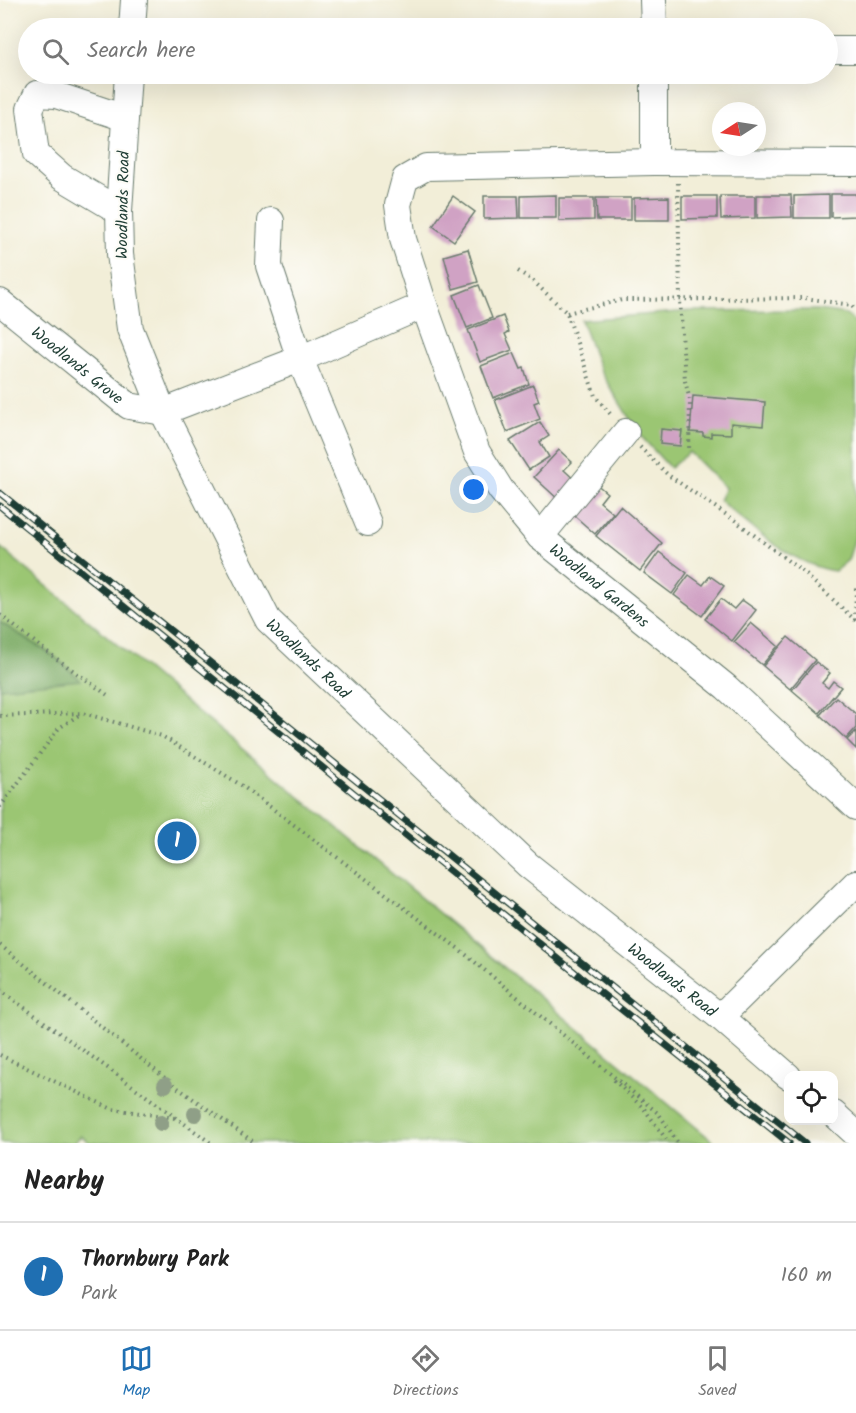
<!DOCTYPE html>
<style>
:root{--surface:#fff;--page:#f2f2f2;--text:#222;--muted:#767676;--line:#e0e0e0;--accent:#1f6fb2}
body{margin:0;font-family:Kalam,sans-serif;background:var(--page);color:var(--text)}
.controls{position:absolute;right:18px;bottom:18px;display:grid;overflow:hidden;border-radius:12px;box-shadow:0 6px 24px #0002}
.controls button{width:54px;height:54px;display:grid;place-items:center;padding:0;border:0;border-bottom:2px solid var(--line);background:var(--surface);color:var(--text);font:30px sans-serif}
.compass{position:absolute;left:712px;top:102px;width:54px;height:54px;border-radius:50%;background:var(--surface);box-shadow:0 6px 24px #0002;rotate:258deg}
.you{position:absolute;left:474px;top:490px;width:21px;height:21px;margin:-15px;border:4px solid #fff;border-radius:50%;background:#1a73e8;box-shadow:0 0 0 9px #1a73e833}
.badge{display:grid;place-items:center;width:39px;height:39px;border-radius:50%;background:var(--accent);color:#fff;font-size:20px;font-weight:700}
.pin{position:absolute;translate:-50% -50%;border:3px solid #fff;box-shadow:0 2px 6px #0006}
.list{margin:0;padding:0;list-style:none}
h2{display:flex;justify-content:space-between;align-items:center;height:78px;margin:0;padding:0 24px;font-size:26px}
h2 small{font-size:20px;font-weight:400;color:var(--muted)}
.list li{display:grid;grid-template-columns:39px 1fr auto;gap:18px;align-items:center;box-sizing:border-box;height:108px;padding:0 24px;border-top:2px solid var(--line)}
.list b{display:block;font-size:22px;white-space:nowrap}
.list p{margin:0;font-size:20px;white-space:nowrap;color:var(--muted)}
.list em{font-size:20px;font-style:normal;color:var(--muted)}
.icon{flex:none;width:33px;height:33px;fill:none;stroke:currentColor;stroke-width:2;stroke-linecap:round;stroke-linejoin:round}
.map{position:relative;flex:none;width:856px;height:1143px;overflow:hidden}
.search{position:absolute;background:var(--surface);box-shadow:0 6px 24px #0002;left:18px;right:18px;top:18px;height:66px;display:flex;align-items:center;gap:15px;box-sizing:border-box;padding:0 21px;border-radius:33px;color:var(--muted);font-size:22px}
.sheet{height:186px;background:var(--surface)}
nav{display:flex;justify-content:space-around;align-items:center;box-sizing:border-box;height:84px;border-top:2px solid var(--line);background:var(--surface);font-size:16px;color:var(--muted)}
nav a{display:grid;justify-items:center;gap:3px}
nav .on{color:var(--accent)}
.map>svg:first-child{display:block}
</style>
<div class="map">
<svg width="856" height="1143" viewBox="0 0 856 1143">
<rect width="100%" height="100%" fill="#fdfcf7"/>
<filter id="ink" filterUnits="userSpaceOnUse"><feTurbulence type="fractalNoise" baseFrequency=".0167" numOctaves="2"/><feDisplacementMap in="SourceGraphic" scale="12" xChannelSelector="R" yChannelSelector="G"/><feConvolveMatrix kernelMatrix="1 2 1 2 8 2 1 2 1" color-interpolation-filters="sRGB"/></filter>
<filter id="wash" filterUnits="userSpaceOnUse"><feTurbulence type="fractalNoise" baseFrequency=".008" numOctaves="4" result="noise"/><feDisplacementMap in="SourceGraphic" scale="24" xChannelSelector="R" yChannelSelector="G"/><feGaussianBlur stdDeviation="1.35" result="paint"/><feColorMatrix in="noise" values="0 0 0 0 0 0 0 0 0 0 0 0 0 0 0 0 0 1.4 0 .05"/><feComposite in="paint" operator="in"/></filter>
<g filter="url(#wash)">
<rect width="100%" height="100%" fill="#f2eed8"/>
<g fill="#9bc673" stroke="#5d8254" stroke-width="1.5">
<path d="M818,310C831,312 850,311 856,325V535L848,560L835,571C794,566 750,526 719,500L725,488L689,452L670,468L639,434L600,371L581,320L690,311Z"/>
<path d="M0,547L715,1143H90L81,1136L74,1143H0Z"/>
</g>
<path fill="#7cab65" stroke="#4e744c" stroke-width="1.5" d="M0,622L54,656L81,680L0,688Z"/>
<g id="blocks">
<g fill="#d0a2c4">
<path d="M831,194H856V216L831,217Z"/>
<path d="M556,195V218H521V196Z"/>
<path d="M757,195H791L792,217L757,218Z"/>
<path d="M829,195V218H794V196Z"/>
<path d="M453,196L475,212L454,241L433,226Z"/>
<path d="M484,196H518L519,218L484,219Z"/>
<path d="M682,196H717V218L682,219Z"/>
<path d="M720,196H755V218L721,219Z"/>
<path d="M669,197V220H634V198Z"/>
<path d="M559,198H594V220L559,221Z"/>
<path d="M596,198H631V220H597Z"/>
<path d="M468,249L478,282L453,289L444,256Z"/>
<path d="M479,285L492,318L467,328L454,295Z"/>
<path d="M503,316L509,332L505,334L512,350L480,362L468,330Z"/>
<path d="M514,353L521,369L524,368L529,384L493,398L481,366Z"/>
<path d="M533,385L539,401L534,403L540,419L507,432L495,400Z"/>
<path d="M693,396L765,402L763,426L731,423V434L711,433V437L703,436V433L690,432Z"/>
<path d="M540,422L549,436L540,442L549,457L529,470L510,441Z"/>
<path d="M661,429L682,431L680,446L660,444Z"/>
<path d="M559,450L572,462L564,470L577,482L560,501L534,477Z"/>
<path d="M594,482L607,493L600,502L613,513L595,534L569,511Z"/>
<path d="M620,506L662,543L640,571L596,536Z"/>
<path d="M659,552L687,573L672,594L644,573Z"/>
<path d="M689,575L703,585L710,576L724,586L702,616L674,595Z"/>
<path d="M721,599L734,609L742,600L756,610L732,641L705,619Z"/>
<path d="M751,623L778,646L762,665L734,642Z"/>
<path d="M788,637L815,660L790,689L763,666Z"/>
<path d="M816,662L830,673L822,683L828,688L833,681L841,687L819,713L792,690Z"/>
<path d="M836,697L856,714V728L846,739L820,715Z"/>
<path d="M856,731V749L847,740Z"/>
</g>
</g>
</g>
<g filter="url(#ink)">
<use href="#blocks" fill-opacity="0" stroke="#697b6d" stroke-width="1.5"/>
<g fill="none" stroke-linecap="round" stroke-linejoin="round">
<g stroke="#697b6d" stroke-width="28">
<g id="minor">
<path d="M653,0L654,28"/>
<path d="M132,28L134,0"/>
<path d="M828,50H856"/>
<path id="s1" d="M128,74L119,211L120,254L130,329L163,412L268,620L528,865L720,1017L788,1076"/>
<path d="M654,74V162L856,163"/>
<path d="M119,211L62,177L36,154L30,109L37,94L56,95L125,118"/>
<path d="M271,221L269,266L300,359L368,523"/>
<path id="s2" d="M0,302L129,406L163,412L300,359L424,305L403,239L398,205L405,179L426,167L654,162"/>
<path id="s3" d="M424,305L477,452L501,490L540,537L726,687L856,807"/>
<path d="M540,537L626,432"/>
<path d="M720,1017L856,883"/>
<path d="M834,1114L856,1134"/>
</g>
</g>
<g stroke="#697b6d" stroke-width="4" stroke-dasharray="1.5 4.5" stroke-linecap="butt">
<path d="M678,183L680,300L685,381L690,400L689,452"/>
<path d="M518,271L532,280L567,313L595,396L613,417"/>
<path d="M567,313L622,300L805,298L851,305L856,311"/>
<path d="M640,447L668,475L737,522L804,573L856,621"/>
<path d="M0,615L50,654L109,696"/>
<path d="M855,620L856,588"/>
<path d="M0,716L83,713L162,736L241,785L459,949L659,1114L678,1143"/>
<path d="M0,807L59,728L82,713"/>
<path d="M0,945L171,1083L255,1143"/>
<path d="M0,990L211,1143"/>
<path d="M0,1055L112,1109L175,1118"/>
<path d="M614,1080L645,1110L669,1143"/>
</g>
<use href="#minor" stroke="#fff" stroke-width="26"/>
<g stroke="#1f3d34" stroke-width="7">
<g id="rail">
<path d="M0,493L805,1143"/>
<path d="M0,506L577,974L789,1143"/>
</g>
</g>
<use href="#rail" stroke="#fdfcf7" stroke-width="4.5" stroke-dasharray="14" stroke-linecap="butt"/>
</g>
<g fill="#8f9f87">
<circle cx="165" cy="1085" r="8"/>
<circle cx="195" cy="1114" r="8"/>
<circle cx="161" cy="1123" r="8"/>
</g>
</g>
<g text-anchor="middle" stroke-width="4.5" stroke-linejoin="round" paint-order="stroke">
<g font-size="16" fill="#1f3d34" stroke="#fdfcf7">
<text transform="translate(122 205) rotate(-89)" y="6">Woodlands Road</text>
<text dy="6" stroke="none"><textPath href="#s2" startOffset="100">Woodlands Grove</textPath></text>
<text dy="6" stroke="none"><textPath href="#s3" startOffset="339">Woodland Gardens</textPath></text>
<text dy="6" stroke="none"><textPath href="#s1" startOffset="634">Woodlands Road</textPath></text>
<text dy="6" stroke="none"><textPath href="#s1" startOffset="1120">Woodlands Road</textPath></text>
</g>
</g>
</svg>
<div class="controls">
<button><svg class="icon" aria-label="locate" viewBox="0 0 24 24"><circle cx="12" cy="12" r="6"/><path d="M12 2v4M12 18v4M2 12h4M18 12h4"/></svg></button>
</div>
<svg class="compass" viewBox="-18 -18 36 36"><path d="M0-13l5 13h-10z" fill="#e53935"/><path d="M0 13l5-13h-10z" fill="#767676"/></svg>
<div class="you"></div>
<div class="pin badge" style="left:177px;top:841px">1</div>
<div class="search"><svg class="icon" aria-label="search" viewBox="0 0 24 24"><circle cx="10" cy="10" r="6"/><path d="M15 15l6 6"/></svg>Search here</div>
</div>
<section class="sheet">
<h2>Nearby<small></small></h2>
<ul class="list">
<li><span class="badge">1</span><div><b>Thornbury Park</b><p>Park</p></div><em>160 m</em></li>
</ul>
</section>
<nav>
<a class="on"><svg class="icon" aria-label="map" viewBox="0 0 24 24"><path d="M3 6l6-2 6 2 6-2v14l-6 2-6-2-6 2zM9 4v14M15 6v14"/></svg>Map</a>
<a><svg class="icon" aria-label="directions" viewBox="0 0 24 24"><path d="M12 3l9 9-9 9-9-9zM9 14v-3h6M13 9l2 2-2 2"/></svg>Directions</a>
<a><svg class="icon" aria-label="saved" viewBox="0 0 24 24"><path d="M7 4h10v16l-5-4-5 4z"/></svg>Saved</a>
</nav>
